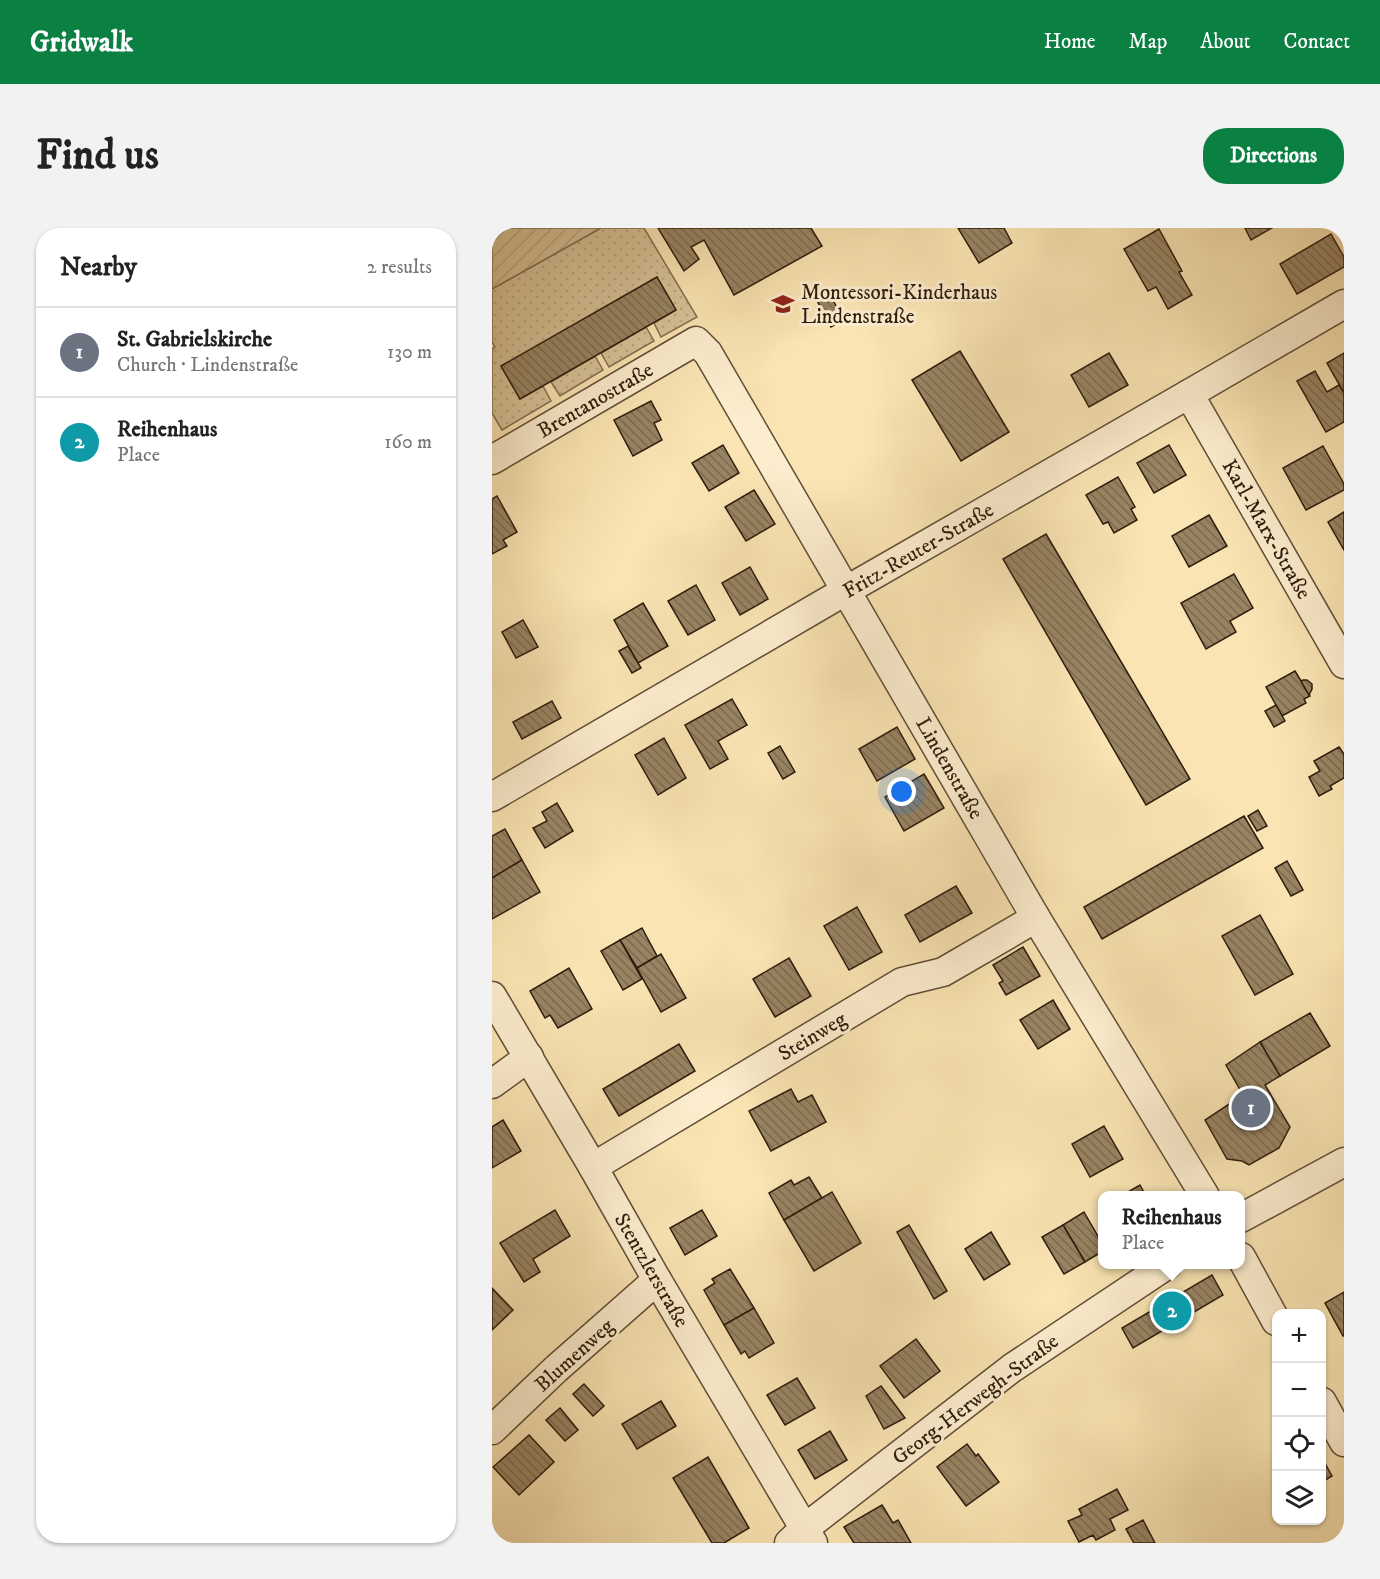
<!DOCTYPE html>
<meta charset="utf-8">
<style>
:root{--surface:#fff;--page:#f2f2f2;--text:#222;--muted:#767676;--line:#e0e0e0;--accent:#0b8043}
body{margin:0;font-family:"IM FELL DW Pica",serif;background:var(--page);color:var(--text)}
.controls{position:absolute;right:18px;bottom:18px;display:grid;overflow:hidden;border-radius:12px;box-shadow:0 2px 4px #0004}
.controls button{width:54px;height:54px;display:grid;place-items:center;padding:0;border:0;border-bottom:2px solid var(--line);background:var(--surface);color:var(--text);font:30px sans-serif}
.you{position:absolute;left:410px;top:564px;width:21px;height:21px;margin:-15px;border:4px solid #fff;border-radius:50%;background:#1a73e8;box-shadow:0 0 0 9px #1a73e833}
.badge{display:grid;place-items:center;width:39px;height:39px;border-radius:50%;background:var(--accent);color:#fff;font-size:20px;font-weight:700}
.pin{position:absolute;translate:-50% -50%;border:3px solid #fff;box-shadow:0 2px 6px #0006}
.popup{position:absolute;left:606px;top:963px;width:147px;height:78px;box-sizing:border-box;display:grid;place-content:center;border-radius:12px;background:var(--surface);filter:drop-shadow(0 2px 4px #0005);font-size:20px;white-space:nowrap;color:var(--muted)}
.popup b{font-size:22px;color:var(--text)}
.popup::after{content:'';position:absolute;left:50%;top:100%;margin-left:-12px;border:12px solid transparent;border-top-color:var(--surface)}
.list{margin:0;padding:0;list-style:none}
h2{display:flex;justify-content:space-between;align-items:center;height:78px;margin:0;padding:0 24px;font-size:26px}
h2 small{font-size:20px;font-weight:400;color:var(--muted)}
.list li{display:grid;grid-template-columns:39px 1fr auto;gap:18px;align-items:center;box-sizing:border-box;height:90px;padding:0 24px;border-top:2px solid var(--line)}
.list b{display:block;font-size:22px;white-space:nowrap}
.list p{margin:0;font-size:20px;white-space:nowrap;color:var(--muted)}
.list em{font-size:20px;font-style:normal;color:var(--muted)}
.icon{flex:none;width:33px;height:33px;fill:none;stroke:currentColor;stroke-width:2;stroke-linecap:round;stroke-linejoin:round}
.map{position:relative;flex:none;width:852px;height:1315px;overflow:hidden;border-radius:24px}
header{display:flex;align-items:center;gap:36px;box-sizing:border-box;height:84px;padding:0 30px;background:var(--accent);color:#fff}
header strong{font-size:28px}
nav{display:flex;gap:33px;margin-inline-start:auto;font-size:21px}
.intro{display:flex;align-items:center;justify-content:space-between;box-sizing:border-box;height:144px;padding:0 36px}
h1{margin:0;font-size:42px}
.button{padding:15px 27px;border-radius:24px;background:var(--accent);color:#fff;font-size:21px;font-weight:700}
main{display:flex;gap:36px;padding:0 36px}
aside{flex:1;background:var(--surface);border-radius:24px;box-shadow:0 2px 4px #0004}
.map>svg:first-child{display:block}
</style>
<header>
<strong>Gridwalk</strong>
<nav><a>Home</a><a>Map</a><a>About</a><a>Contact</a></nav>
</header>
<div class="intro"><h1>Find us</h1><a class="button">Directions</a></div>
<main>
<aside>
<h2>Nearby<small>2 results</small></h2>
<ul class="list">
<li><span class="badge" style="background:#6b7280">1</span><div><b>St. Gabrielskirche</b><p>Church · Lindenstraße</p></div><em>130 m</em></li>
<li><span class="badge" style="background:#0f9aa8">2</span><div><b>Reihenhaus</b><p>Place</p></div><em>160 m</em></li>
</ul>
</aside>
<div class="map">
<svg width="852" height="1315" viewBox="0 0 852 1315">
<defs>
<pattern id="grass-dots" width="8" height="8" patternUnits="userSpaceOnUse" patternTransform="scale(1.5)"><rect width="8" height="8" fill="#d7c297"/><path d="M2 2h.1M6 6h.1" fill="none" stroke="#b9a681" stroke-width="1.8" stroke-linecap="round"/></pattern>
<pattern id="garden-furrows" width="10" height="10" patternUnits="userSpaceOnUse" patternTransform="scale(1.5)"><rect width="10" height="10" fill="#d7c297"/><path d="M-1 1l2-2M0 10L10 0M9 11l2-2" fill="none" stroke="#b9a681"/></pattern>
<pattern id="building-back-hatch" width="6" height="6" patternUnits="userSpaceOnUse" patternTransform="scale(1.5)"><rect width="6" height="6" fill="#988463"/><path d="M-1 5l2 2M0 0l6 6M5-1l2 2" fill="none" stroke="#7c6b50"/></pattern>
</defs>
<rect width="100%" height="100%" fill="#fae4b3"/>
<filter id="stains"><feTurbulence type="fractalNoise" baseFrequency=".00333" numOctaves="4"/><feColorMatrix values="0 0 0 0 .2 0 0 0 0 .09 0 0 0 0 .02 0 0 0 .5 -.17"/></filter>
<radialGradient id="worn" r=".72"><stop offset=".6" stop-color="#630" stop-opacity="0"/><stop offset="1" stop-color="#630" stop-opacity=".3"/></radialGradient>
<g fill="url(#grass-dots)" stroke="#826f52" stroke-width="1.5">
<path d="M109,0H152L205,89L169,109L162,95L184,82L165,49L9,138L28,171L51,158L59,173L10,202L0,185V121L3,119L0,114V61Z"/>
<path d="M154,99L162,113L117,139L109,125Z"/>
<path d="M103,128L111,142L68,168L59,154Z"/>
</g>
<path fill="url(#garden-furrows)" stroke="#826f52" stroke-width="1.5" d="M0,0H109L0,61Z"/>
<g fill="url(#building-back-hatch)" stroke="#2d1c0c" stroke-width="1.5">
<path d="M166,0H319L330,18L242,67L212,12L199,19L207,31L192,43Z"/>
<path d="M466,0H512L520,15L487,35Z"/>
<path d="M753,0H780L759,12Z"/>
<path d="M667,1L690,43L687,44L700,67L676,81L664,59L656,63L632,21Z"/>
<path d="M839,6L852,29V39L805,66L788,36Z"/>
<path d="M165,49L184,82L28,171L9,138Z"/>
<path d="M334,60L352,92L339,99L322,67Z"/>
<path d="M468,123L517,204L469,233L420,152Z"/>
<path d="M617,125L636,157L597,179L579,147Z"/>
<path d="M852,125V165L835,135Z"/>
<path d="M823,143L835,164L847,157L852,165V194L834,204L805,153Z"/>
<path d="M159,173L169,192L162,195L170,212L141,228L122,192Z"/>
<path d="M231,217L247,245L217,263L200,235Z"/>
<path d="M677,217L694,247L662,265L645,235Z"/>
<path d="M831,218L852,256V262L814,282L791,240Z"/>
<path d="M626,249L643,279L639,281L645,292L622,305L616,294L611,296L594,267Z"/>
<path d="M262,262L283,296L254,313L233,279Z"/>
<path d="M5,268L25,304L11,312L15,318L0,326V271Z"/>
<path d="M852,284V322L836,294Z"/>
<path d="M717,287L735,318L697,339L680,308Z"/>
<path d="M554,306L698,551L654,577L511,331Z"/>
<path d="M258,339L276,371L248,387L230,355Z"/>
<path d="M742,346L761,380L738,393L744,404L714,421L689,375Z"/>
<path d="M204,357L223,392L196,407L176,373Z"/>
<path d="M151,375L176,418L146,435L122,392Z"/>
<path d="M31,392L46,419L24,430L10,404Z"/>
<path d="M136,418L149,440L140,445L127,423Z"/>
<path d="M803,443L818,468L812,471L814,475L790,488L774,459Z"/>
<path d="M811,452H815L820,456V461L817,467L809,453Z"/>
<path d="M240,471L255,497L226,513L236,531L218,541L193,497Z"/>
<path d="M60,473L69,490L30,511L21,494Z"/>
<path d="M784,477L793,493L782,499L773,483Z"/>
<path d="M405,499L423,531L385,553L367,521Z"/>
<path d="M172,510L194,550L166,567L143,527Z"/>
<path d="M288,518L303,544L291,551L276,525Z"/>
<path d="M847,519L852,526V550L838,558L840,561L827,568L817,549L828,543L822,533Z"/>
<path d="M432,546L452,580L412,603L393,569Z"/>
<path d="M65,575L81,603L53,620L41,600L55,593L50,584Z"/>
<path d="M766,582L775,598L765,603L756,588Z"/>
<path d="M752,588L771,620L610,711L592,679Z"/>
<path d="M13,601L30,632L0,650V608Z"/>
<path d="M30,632L48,664L0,691V650Z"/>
<path d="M795,633L811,662L799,668L783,640Z"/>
<path d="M464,658L480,685L428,714L413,687Z"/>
<path d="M365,679L390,724L357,742L332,698Z"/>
<path d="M768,687L801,746L763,767L730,708Z"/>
<path d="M150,700L165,728L145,740L128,712Z"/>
<path d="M128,712L150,751L131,762L109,723Z"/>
<path d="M531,719L548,748L514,767L507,755L511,753L501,737Z"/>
<path d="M169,726L194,770L169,784L145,740Z"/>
<path d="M297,730L319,768L283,789L261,751Z"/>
<path d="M77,740L100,781L66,800L58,787L53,790L38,763Z"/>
<path d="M561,772L578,801L546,821L528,792Z"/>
<path d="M818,785L838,818L788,848L768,814Z"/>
<path d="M768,814L788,848L773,857L798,899L787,920L757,937L750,933L735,931L713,892L751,867L734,837Z"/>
<path d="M187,816L203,843L127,888L111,861Z"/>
<path d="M299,861L306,874L320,867L334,894L279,923L257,883Z"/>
<path d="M11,892L29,923L0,940V899Z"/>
<path d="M612,898L631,931L598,949L580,916Z"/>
<path d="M317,949L330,970L292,992L277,965L299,952L302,957Z"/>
<path d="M648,957L654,968H629Z"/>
<path d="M340,964L369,1015L322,1043L292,992Z"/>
<path d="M63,982L78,1008L41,1031L48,1044L32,1054L8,1015Z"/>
<path d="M210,982L225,1008L193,1027L178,1000Z"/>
<path d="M592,984L611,1017V1023L593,1034L571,997Z"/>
<path d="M417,997L455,1063L442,1071L405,1004Z"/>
<path d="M571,997L593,1034L572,1046L550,1009Z"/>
<path d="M499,1004L518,1036L492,1052L473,1021Z"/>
<path d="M238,1041L262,1080L232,1097L212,1062L223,1055L220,1051Z"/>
<path d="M720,1047L731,1067L641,1120L630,1100Z"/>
<path d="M0,1060L21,1082L0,1102Z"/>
<path d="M852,1064V1108H851L833,1075Z"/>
<path d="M262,1080L282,1115L257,1130L253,1123L249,1126L232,1097Z"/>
<path d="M424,1111L448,1143L412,1170L388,1138Z"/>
<path d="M305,1150L323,1180L293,1197L275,1167Z"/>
<path d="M92,1156L112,1178L101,1188L81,1166Z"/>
<path d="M389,1158L413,1190L392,1201L374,1168Z"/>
<path d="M169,1173L184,1198L145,1221L130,1196Z"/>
<path d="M68,1180L86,1202L73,1213L54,1192Z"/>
<path d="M338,1203L355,1232L323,1251L306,1222Z"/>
<path d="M37,1207L62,1234L27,1267L1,1239Z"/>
<path d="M475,1216L484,1228L486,1226L507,1254L474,1278L445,1239Z"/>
<path d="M216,1229L257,1300L232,1315H220L181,1250Z"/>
<path d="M830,1230L840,1248L830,1254Z"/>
<path d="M625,1261L636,1282L618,1291L623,1302L604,1312L601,1307L587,1314L576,1293L590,1287L587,1281Z"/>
<path d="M390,1277L401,1295L406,1292L419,1315H362L352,1299Z"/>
<path d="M651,1292L663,1315H642L634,1301Z"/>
</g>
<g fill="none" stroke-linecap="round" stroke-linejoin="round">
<g stroke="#604e36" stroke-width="31">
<g id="street">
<path d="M697,166L852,436"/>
<path d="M0,232L204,113L216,125L544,690L713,968"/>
<path d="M0,569L355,362L697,166L852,76"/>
<path d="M0,768L101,939L165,1052L321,1315"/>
<path d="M0,856L37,829"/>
<path d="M101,939L410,754L451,744L544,690"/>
<path d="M749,990L852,934"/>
<path d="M749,1029L784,1093"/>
<path d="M830,1174L852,1214"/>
<path d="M0,1202L64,1141L165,1052"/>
<path d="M297,1315L313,1300L520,1140L676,1036"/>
</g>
</g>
<use href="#street" stroke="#fcedce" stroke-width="28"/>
</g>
<defs>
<g id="school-bare" transform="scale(1.8)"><path d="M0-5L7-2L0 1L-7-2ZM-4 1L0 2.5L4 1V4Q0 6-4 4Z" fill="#8f2418" stroke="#fcedce" stroke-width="2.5" paint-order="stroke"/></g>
</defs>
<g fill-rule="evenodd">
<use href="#school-bare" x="291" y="76"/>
</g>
<g text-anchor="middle" stroke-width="6" stroke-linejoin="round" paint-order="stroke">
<g font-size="21" fill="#2d1c0c" stroke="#fcedce" text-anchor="start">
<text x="309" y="71">Montessori-Kinderhaus<tspan x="309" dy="24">Lindenstraße</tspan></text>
</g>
<g font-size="21" fill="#2d1c0c" stroke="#fcedce">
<text transform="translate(103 172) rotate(-30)" y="7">Brentanostraße</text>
<text transform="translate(775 301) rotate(60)" y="7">Karl-Marx-Straße</text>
<text transform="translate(426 322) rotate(-30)" y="7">Fritz-Reuter-Straße</text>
<text transform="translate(458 540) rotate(60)" y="7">Lindenstraße</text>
<text transform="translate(320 808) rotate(-31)" y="7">Steinweg</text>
<text transform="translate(160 1042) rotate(60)" y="7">Stentzlerstraße</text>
<text transform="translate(82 1127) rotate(-42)" y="7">Blumenweg</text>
<text transform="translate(483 1171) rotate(-37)" y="7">Georg-Herwegh-Straße</text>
</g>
</g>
<rect width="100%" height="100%" filter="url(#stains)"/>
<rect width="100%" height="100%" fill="url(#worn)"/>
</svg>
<div class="controls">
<button>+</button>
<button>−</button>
<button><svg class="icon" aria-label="locate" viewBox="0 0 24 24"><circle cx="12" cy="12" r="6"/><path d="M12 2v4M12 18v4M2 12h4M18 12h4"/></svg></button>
<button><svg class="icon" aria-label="layers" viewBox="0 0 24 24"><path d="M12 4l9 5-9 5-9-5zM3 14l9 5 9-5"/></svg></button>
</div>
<div class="you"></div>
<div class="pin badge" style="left:759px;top:880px;background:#6b7280">1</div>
<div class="pin badge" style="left:680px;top:1083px;background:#0f9aa8">2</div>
<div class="popup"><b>Reihenhaus</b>Place</div>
</div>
</main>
